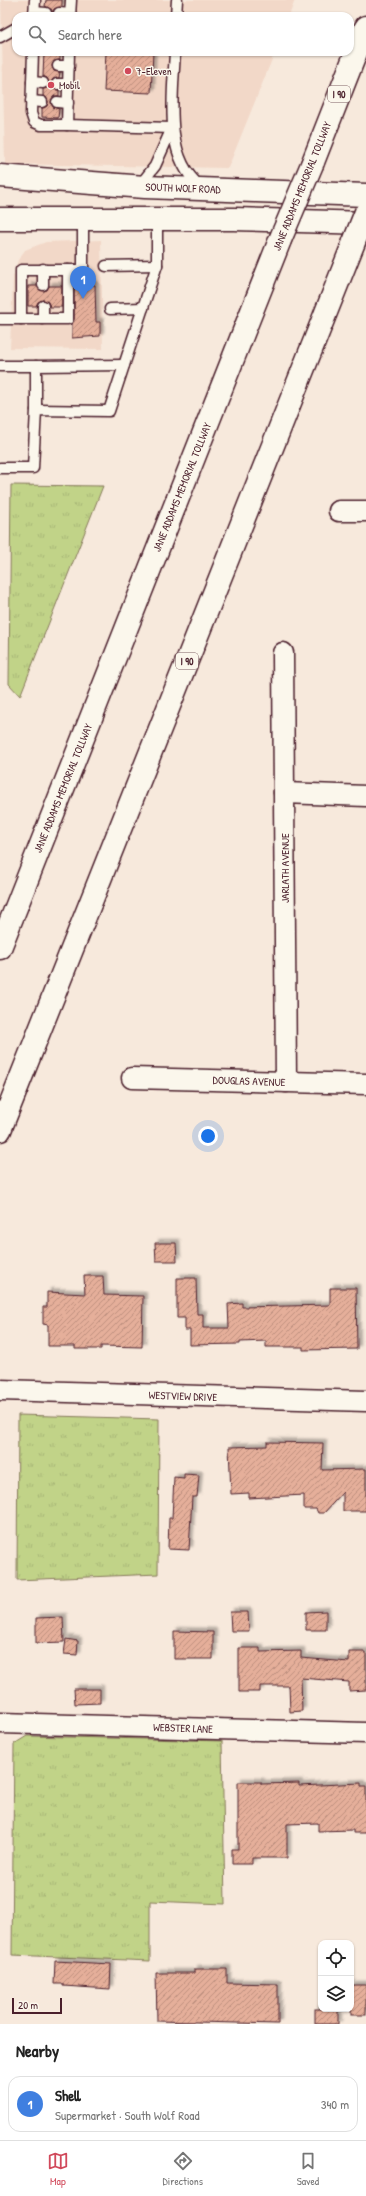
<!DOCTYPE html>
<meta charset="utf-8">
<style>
:root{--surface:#fff;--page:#f2f2f2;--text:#222;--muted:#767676;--line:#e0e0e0;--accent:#d1495b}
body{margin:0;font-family:"Patrick Hand",sans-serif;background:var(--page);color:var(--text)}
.controls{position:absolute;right:12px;bottom:12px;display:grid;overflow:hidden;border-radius:8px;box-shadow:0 1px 3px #0004}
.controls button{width:36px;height:36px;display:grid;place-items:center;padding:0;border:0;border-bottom:1px solid var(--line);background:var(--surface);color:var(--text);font:20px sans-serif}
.scale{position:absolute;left:12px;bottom:10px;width:50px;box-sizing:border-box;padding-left:4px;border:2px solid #4a1f2b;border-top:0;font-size:11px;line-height:14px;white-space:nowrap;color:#4a1f2b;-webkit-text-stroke:3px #fbf7ec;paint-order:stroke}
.you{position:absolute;left:208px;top:1136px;width:14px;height:14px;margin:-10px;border:3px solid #fff;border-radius:50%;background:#1a73e8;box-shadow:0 0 0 6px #1a73e833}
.badge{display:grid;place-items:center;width:26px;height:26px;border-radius:50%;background:var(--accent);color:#fff;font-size:13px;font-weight:700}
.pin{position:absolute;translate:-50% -33px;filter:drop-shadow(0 1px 2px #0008)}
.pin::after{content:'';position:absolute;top:21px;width:14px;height:12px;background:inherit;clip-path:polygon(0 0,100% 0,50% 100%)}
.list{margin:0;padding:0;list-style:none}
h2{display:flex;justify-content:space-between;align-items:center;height:52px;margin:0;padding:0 16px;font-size:17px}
h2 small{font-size:13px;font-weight:400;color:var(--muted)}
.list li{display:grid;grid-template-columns:26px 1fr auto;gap:12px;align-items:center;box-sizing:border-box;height:56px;margin:0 8px 8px;padding:0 8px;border:1px solid var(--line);border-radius:12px}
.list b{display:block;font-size:15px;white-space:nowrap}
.list p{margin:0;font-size:13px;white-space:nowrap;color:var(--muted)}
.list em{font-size:13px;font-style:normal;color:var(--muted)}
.icon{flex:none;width:22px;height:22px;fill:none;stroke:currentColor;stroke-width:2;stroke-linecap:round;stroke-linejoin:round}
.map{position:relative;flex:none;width:366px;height:2024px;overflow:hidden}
.search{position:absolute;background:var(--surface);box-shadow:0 1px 3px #0004;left:12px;right:12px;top:12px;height:44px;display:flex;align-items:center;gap:10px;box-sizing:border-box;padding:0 14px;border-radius:12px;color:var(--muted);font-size:15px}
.sheet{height:116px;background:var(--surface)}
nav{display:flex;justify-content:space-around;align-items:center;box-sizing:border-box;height:56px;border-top:1px solid var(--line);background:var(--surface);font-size:11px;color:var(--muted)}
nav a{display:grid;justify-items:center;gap:2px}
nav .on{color:var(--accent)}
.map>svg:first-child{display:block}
</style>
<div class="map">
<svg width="366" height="2024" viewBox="0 0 366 2024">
<defs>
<pattern id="grass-tufts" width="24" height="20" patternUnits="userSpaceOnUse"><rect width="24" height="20" fill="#c1d388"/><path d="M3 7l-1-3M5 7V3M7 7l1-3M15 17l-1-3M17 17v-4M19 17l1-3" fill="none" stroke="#a7b576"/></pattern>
<pattern id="building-hatch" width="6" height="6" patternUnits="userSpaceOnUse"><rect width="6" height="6" fill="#e5af9a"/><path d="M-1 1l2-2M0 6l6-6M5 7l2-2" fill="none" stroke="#bc8e7e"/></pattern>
<filter id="shadow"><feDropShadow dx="3.5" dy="-3.5" stdDeviation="1" flood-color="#0004"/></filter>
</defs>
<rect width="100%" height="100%" fill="#f7e9dc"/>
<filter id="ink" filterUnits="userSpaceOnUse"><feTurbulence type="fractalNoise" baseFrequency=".025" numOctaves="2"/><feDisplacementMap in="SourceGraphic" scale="8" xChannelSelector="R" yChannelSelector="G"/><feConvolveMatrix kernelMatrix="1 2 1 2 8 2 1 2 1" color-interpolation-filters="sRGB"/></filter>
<g filter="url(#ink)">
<g fill="#f2d8c8">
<path d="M1,0H295L289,16H16V52H275L228,168L5,164Z"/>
<path d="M101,240L103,349L10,348L13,276L18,260L25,250L46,242Z"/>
</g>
<g fill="url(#grass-tufts)" stroke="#86795a">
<path d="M11,485L103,486L20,696L9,684Z"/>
<path d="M18,1415L159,1419L158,1574L17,1580Z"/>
<path d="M27,1736L222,1741L225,1904L150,1901V1961L12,1955L14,1744Z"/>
</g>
<g fill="url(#building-hatch)" stroke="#4a1f2b" filter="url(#shadow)">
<path d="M46,0H62V7L54,9L53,16H52V10L45,6Z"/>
<path d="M44,52H60V60L54,61L52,66L54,71L60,72L59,78L53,79L51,84L53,89L59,90V96H54L51,102L53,107L59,109L58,118L42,117V108L47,106L48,102L46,97L43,96V89L48,87L49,83L47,78L43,76Z"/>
<path d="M106,52H153L151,93L104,91Z"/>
<path d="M74,285H95L96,322H100V336L72,338V324L74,319Z"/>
<path d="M28,286H37L43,291L47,290L49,286H62V307H50L48,302L43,300L38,302L36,306H28Z"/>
<path d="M155,1243H176L177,1261H156Z"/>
<path d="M84,1276H103L104,1295L143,1296L142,1347L101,1346V1349H75V1346H48V1325L43,1324V1307H47V1292L85,1294Z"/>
<path d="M177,1278H196L197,1314H203V1328H229L228,1304L242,1303V1307L330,1305V1288H356L357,1349L303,1350V1347H266V1341L240,1342V1344L190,1345V1330H185V1318H177Z"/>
<path d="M267,1442L323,1443L322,1470L366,1469V1511H343V1492L324,1513H318L316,1509H304V1495L249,1498V1493L231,1494L229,1447L267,1446Z"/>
<path d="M184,1474L199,1475L197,1497H192L189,1550L168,1549L169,1518H172L174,1477L184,1478Z"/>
<path d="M326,1611V1630H306V1612Z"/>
<path d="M230,1612H248L249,1631H231Z"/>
<path d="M63,1617L64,1642L36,1643V1618Z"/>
<path d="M174,1631L213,1632V1659H174Z"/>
<path d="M66,1639L78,1641L77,1655L64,1654Z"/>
<path d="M239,1648H260V1652L301,1651V1658L349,1662V1652H366V1690L349,1691V1682L301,1678L302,1711L290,1712L289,1686H260V1692H239Z"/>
<path d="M74,1689H100V1703L75,1704Z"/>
<path d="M238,1782H261V1784L299,1783V1786L361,1783V1786H366V1833H353V1830L318,1831V1823L287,1824V1858H252V1864H232V1849H238Z"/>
<path d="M55,1961L111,1964L110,1989L63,1986V1984H54Z"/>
<path d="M194,1969H227V1983L278,1984V2024L157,2021L156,1973H194Z"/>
<rect x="351" y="1985" width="15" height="30"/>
<rect x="315" y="2009" width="23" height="15"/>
</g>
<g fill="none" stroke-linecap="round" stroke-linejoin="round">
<g stroke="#4a1f2b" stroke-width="13">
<g id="service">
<path d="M34,12L46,13"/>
<path d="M59,13L71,14"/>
<path d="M34,16L35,0"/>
<path d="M70,16L71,0"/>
<path d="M176,16L177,0"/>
<path d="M0,37L16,28"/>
<path d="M33,52L31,113L34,122L41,125H67"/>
<path d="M69,52L67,125L172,128"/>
<path d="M175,52C173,94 163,156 200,186"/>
<path d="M58,66H69"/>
<path d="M32,82L43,83"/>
<path d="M57,84H68"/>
<path d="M31,101L42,102"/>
<path d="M57,102L68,103"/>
<path d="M140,185L155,166L172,128"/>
<path d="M106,266L157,265"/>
<path d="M43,269V285"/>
<path d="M43,306V319"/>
<path d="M110,309L143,308"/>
<path d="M0,319H21V270H83V219"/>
<path d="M21,319H68V270"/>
<path d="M0,366H36"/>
<path d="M36,410V366L124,365"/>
<path d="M0,468H33L36,410L109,411L157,265V219"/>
</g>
</g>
<g stroke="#4a1f2b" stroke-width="23">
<g id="minor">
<path d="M339,511H366"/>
<path d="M283,653L286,1082"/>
<path d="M284,793L366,796"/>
<path d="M132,1078L366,1084"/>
<path d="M0,1390L366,1401"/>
<path d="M0,1723L366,1733"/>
</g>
</g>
<g stroke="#4a1f2b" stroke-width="25">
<g id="secondary">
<path d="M0,176L145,187L366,195"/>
<path d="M0,219H234L366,223"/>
</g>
</g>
<g stroke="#4a1f2b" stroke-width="25">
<g id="motorway">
<path d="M313,162L366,27"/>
<path d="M0,948L280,240"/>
<path d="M0,1130L354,242"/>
</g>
</g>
<use href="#service" stroke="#fbf7ec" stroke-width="10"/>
<use href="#minor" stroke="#fbf7ec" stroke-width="20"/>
<use href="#secondary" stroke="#fbf7ec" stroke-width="22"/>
<use href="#motorway" stroke="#fbf7ec" stroke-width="22"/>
<g stroke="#4a1f2b" stroke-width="25" stroke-linecap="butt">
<g id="motorway-bridge">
<path d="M280,240L313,162"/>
<path d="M354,242L366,212"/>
</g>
</g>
<use href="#motorway-bridge" stroke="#fbf7ec" stroke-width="22"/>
</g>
</g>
<g fill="#d1495b" stroke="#fbf7ec" stroke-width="1.5">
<circle cx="128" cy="71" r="4"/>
<circle cx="51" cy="85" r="4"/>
</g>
<g text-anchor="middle" stroke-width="3" stroke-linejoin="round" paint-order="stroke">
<g fill="#fbf7ec" stroke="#7f6065" stroke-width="1">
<rect x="328" y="86" width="22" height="16" rx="3"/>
<rect x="176" y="653" width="22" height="16" rx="3"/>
</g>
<g font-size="10" font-weight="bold" fill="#4a1f2b">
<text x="339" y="98">I 90</text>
<text x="187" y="665">I 90</text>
</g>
<g font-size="11" fill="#4a1f2b" stroke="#fbf7ec" text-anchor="start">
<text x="136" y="75">7-Eleven</text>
<text x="59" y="89">Mobil</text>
</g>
<g font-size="11" fill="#4a1f2b" stroke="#fbf7ec">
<text transform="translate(302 186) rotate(-68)" y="4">JANE ADDAMS MEMORIAL TOLLWAY</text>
<text transform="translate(183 188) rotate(2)" y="4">SOUTH WOLF ROAD</text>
<text transform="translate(182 487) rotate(-68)" y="4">JANE ADDAMS MEMORIAL TOLLWAY</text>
<text transform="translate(63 788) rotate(-68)" y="4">JANE ADDAMS MEMORIAL TOLLWAY</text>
<text transform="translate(285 868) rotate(-90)" y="4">JARLATH AVENUE</text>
<text transform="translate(249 1081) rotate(2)" y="4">DOUGLAS AVENUE</text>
<text transform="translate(183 1396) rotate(2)" y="4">WESTVIEW DRIVE</text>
<text transform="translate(183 1728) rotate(2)" y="4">WEBSTER LANE</text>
</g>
</g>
</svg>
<div class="controls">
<button><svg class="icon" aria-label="locate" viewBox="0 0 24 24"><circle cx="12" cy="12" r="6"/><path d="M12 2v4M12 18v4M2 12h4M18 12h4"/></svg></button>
<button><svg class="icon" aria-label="layers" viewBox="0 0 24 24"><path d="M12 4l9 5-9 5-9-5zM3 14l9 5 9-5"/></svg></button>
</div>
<div class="scale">20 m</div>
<div class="you"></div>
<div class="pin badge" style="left:83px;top:299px;background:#3f7fe0">1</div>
<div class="search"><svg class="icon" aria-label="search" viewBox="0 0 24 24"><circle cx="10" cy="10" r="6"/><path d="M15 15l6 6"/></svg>Search here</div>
</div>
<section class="sheet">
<h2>Nearby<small></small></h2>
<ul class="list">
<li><span class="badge" style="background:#3f7fe0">1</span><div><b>Shell</b><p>Supermarket · South Wolf Road</p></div><em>340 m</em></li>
</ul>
</section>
<nav>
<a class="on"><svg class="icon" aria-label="map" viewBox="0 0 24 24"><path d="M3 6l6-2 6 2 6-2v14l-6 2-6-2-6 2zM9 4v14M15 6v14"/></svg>Map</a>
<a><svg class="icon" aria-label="directions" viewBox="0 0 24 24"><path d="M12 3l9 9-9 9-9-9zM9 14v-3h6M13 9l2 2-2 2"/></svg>Directions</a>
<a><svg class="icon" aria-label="saved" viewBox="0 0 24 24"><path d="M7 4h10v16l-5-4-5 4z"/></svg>Saved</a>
</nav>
